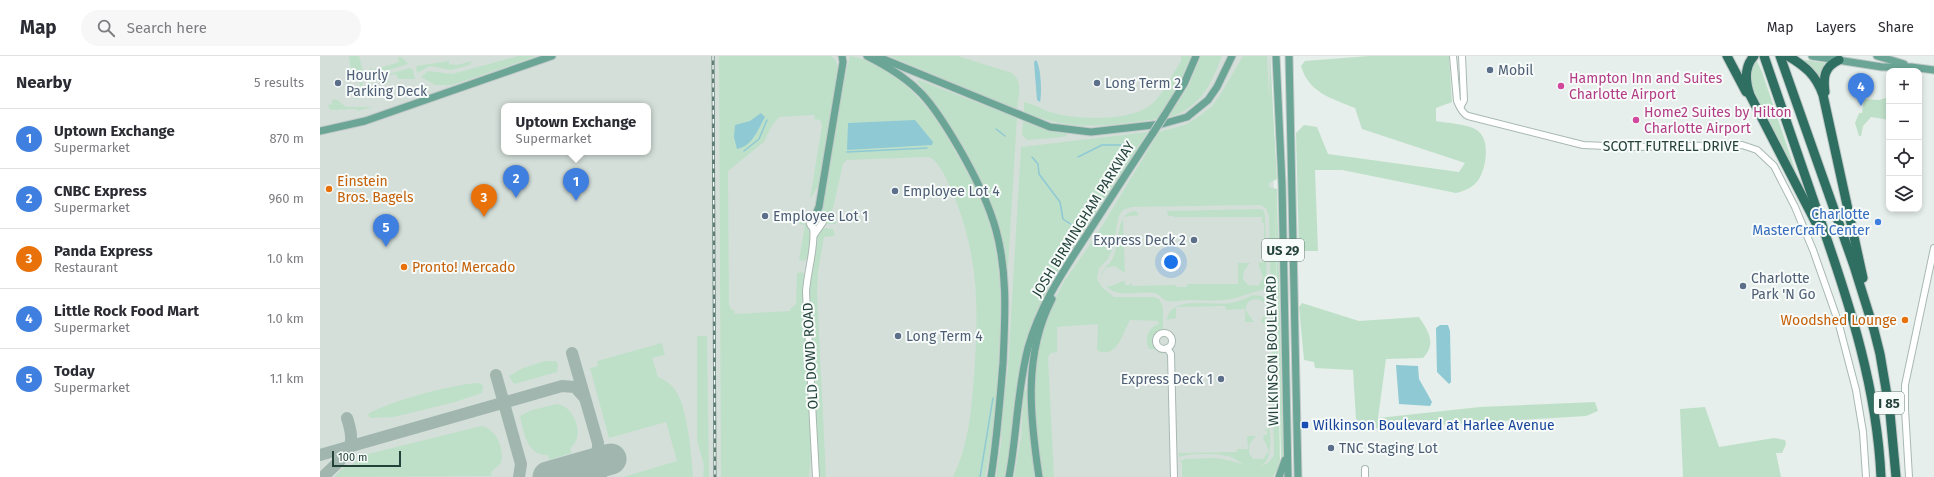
<!DOCTYPE html>
<meta charset="utf-8">
<style>
:root{--surface:#fff;--page:#f7f7f7;--text:#2b2b33;--muted:#7c7c81;--line:#e1e1e2;--accent:#855347}
body{margin:0;font-family:"Fira Sans",sans-serif;background:var(--page);color:var(--text)}
.controls{position:absolute;right:12px;top:12px;display:grid;overflow:hidden;border-radius:8px;box-shadow:0 2px 6px #0003}
.controls button{width:36px;height:36px;display:grid;place-items:center;padding:0;border:0;border-bottom:1px solid var(--line);background:var(--surface);color:var(--text);font:20px sans-serif}
.scale{position:absolute;left:12px;bottom:10px;width:69px;box-sizing:border-box;padding-left:4px;border:2px solid #24423a;border-top:0;font-size:11px;line-height:14px;white-space:nowrap;color:#24423a;-webkit-text-stroke:3px #f7fbf9;paint-order:stroke}
.you{position:absolute;left:851px;top:206px;width:14px;height:14px;margin:-10px;border:3px solid #fff;border-radius:50%;background:#1a73e8;box-shadow:0 0 0 6px #1a73e833}
.badge{display:grid;place-items:center;width:26px;height:26px;border-radius:50%;background:var(--accent);color:#fff;font-size:13px;font-weight:700}
.pin{position:absolute;translate:-50% -33px;filter:drop-shadow(0 1px 2px #0008)}
.pin::after{content:'';position:absolute;top:21px;width:14px;height:12px;background:inherit;clip-path:polygon(0 0,100% 0,50% 100%)}
.popup{position:absolute;left:181px;top:47px;width:150px;height:52px;box-sizing:border-box;display:grid;place-content:center;border-radius:8px;background:var(--surface);filter:drop-shadow(0 1px 3px #0005);font-size:13px;white-space:nowrap;color:var(--muted)}
.popup b{font-size:15px;color:var(--text)}
.popup::after{content:'';position:absolute;left:50%;top:100%;margin-left:-8px;border:8px solid transparent;border-top-color:var(--surface)}
.list{margin:0;padding:0;list-style:none}
h2{display:flex;justify-content:space-between;align-items:center;height:52px;margin:0;padding:0 16px;font-size:17px}
h2 small{font-size:13px;font-weight:400;color:var(--muted)}
.list li{display:grid;grid-template-columns:26px 1fr auto;gap:12px;align-items:center;box-sizing:border-box;height:60px;padding:0 16px;border-top:1px solid var(--line)}
.list b{display:block;font-size:15px;white-space:nowrap}
.list p{margin:0;font-size:13px;white-space:nowrap;color:var(--muted)}
.list em{font-size:13px;font-style:normal;color:var(--muted)}
.icon{flex:none;width:22px;height:22px;fill:none;stroke:currentColor;stroke-width:2;stroke-linecap:round;stroke-linejoin:round}
.map{position:relative;flex:none;width:1614px;height:421px;overflow:hidden}
header{display:flex;align-items:center;gap:24px;box-sizing:border-box;height:56px;padding:0 20px;background:var(--surface);border-bottom:1px solid var(--line)}
header strong{font-size:19px}
nav{display:flex;gap:22px;margin-inline-start:auto;font-size:14px}
.search{width:280px;height:36px;background:var(--page);display:flex;align-items:center;gap:10px;box-sizing:border-box;padding:0 14px;border-radius:22px;color:var(--muted);font-size:15px}
main{display:flex}
aside{flex:1;background:var(--surface)}
.map>svg:first-child{display:block}
</style>
<header>
<strong>Map</strong>
<div class="search"><svg class="icon" aria-label="search" viewBox="0 0 24 24"><circle cx="10" cy="10" r="6"/><path d="M15 15l6 6"/></svg>Search here</div>
<nav><a>Map</a><a>Layers</a><a>Share</a></nav>
</header>
<main>
<aside>
<h2>Nearby<small>5 results</small></h2>
<ul class="list">
<li><span class="badge" style="background:#3f7fe0">1</span><div><b>Uptown Exchange</b><p>Supermarket</p></div><em>870 m</em></li>
<li><span class="badge" style="background:#3f7fe0">2</span><div><b>CNBC Express</b><p>Supermarket</p></div><em>960 m</em></li>
<li><span class="badge" style="background:#e8710a">3</span><div><b>Panda Express</b><p>Restaurant</p></div><em>1.0 km</em></li>
<li><span class="badge" style="background:#3f7fe0">4</span><div><b>Little Rock Food Mart</b><p>Supermarket</p></div><em>1.0 km</em></li>
<li><span class="badge" style="background:#3f7fe0">5</span><div><b>Today</b><p>Supermarket</p></div><em>1.1 km</em></li>
</ul>
</aside>
<div class="map">
<svg width="1614" height="421" viewBox="0 0 1614 421">
<rect width="100%" height="100%" fill="#e6efeb"/>
<path fill="#d4dfda" fill-rule="evenodd" d="M0,0H951L959,399L945,421H0ZM184,50H328V96H184Z"/>
<g fill="#bfe0c8">
<path d="M29,0H39L44,19L42,26L43,37L37,43H34L39,38L40,28L31,15Z"/>
<path d="M198,0H217L132,29H115L101,21L108,15L132,18Z"/>
<path d="M399,0H511C517,4 518,10 519,17L499,129L490,143L502,69L500,64L494,63L495,59L459,61L451,71L444,86L408,115L409,249L411,253L415,255L414,258L470,255L471,252L476,248L477,217L482,216L484,219L492,388L489,421H401Z"/>
<path d="M530,0C569,6 605,44 624,76C640,104 658,132 668,163C684,212 681,262 678,313C676,349 673,385 665,421H633C649,387 651,357 654,320C659,251 659,198 631,133C627,124 619,105 609,101L527,104L523,108L510,165H516V168H508L503,159L502,150L522,33Z"/>
<path d="M569,0H638L692,17C704,27 698,40 697,53Z"/>
<path d="M861,0H873L860,29L837,63C786,70 753,76 704,56V46C714,48 721,53 730,56C755,64 811,66 832,48C844,37 852,19 861,5Z"/>
<path d="M881,0H902C891,28 881,52 849,61L868,31Z"/>
<path d="M923,0H947L949,43L950,0L957,123L949,127V131L957,133L963,385V406L958,419H956L961,407V399L955,134L960,404L958,413L953,421H862V407L860,405L865,403C877,403 890,401 902,403C920,405 942,421 954,399L949,161L946,152L940,149L812,151L803,154L799,160L792,194L788,203L779,212L777,223L781,230L794,241H834L839,243L843,251V273L835,277L832,284L835,291L843,296L842,298L834,293H829C824,283 828,271 839,268L838,265L810,264C803,277 796,305 777,294L778,268L737,271V296L731,297L728,301L734,421H722L712,332L719,284L730,253L745,224L776,180L839,76L865,69L881,59L892,50L900,39Z"/>
<path d="M1049,0H1129L1132,46L1116,52V65C1127,67 1146,68 1155,73C1171,81 1167,110 1159,123C1154,131 1145,135 1136,137L1022,114H995L998,195H979L976,77L984,69L997,71L1008,98L1139,116L1145,107L1042,73L1035,52C1011,42 989,37 981,10L985,5Z"/>
<path d="M80,1L83,2L88,8L55,18L50,15V10L52,14L79,6L78,2Z"/>
<path d="M1436,3L1442,16L1482,134L1432,35L1430,14Z"/>
<path d="M1486,4L1506,7L1501,15L1500,23L1483,5Z"/>
<path d="M129,5V8L137,9L152,5L150,9L131,14L110,10L97,17L96,10Z"/>
<path d="M90,12L93,14L95,23H78L76,18L67,20L69,26H67L65,23L49,27V31H47L48,24Z"/>
<path d="M599,24L697,62L688,211L686,209C680,161 663,126 638,85C626,64 613,44 597,25Z"/>
<path d="M1569,41V64L1551,61L1543,70L1541,80H1539L1535,67L1539,57H1542L1544,43L1559,44Z"/>
<path d="M16,43L26,51H53L37,55V53L10,54L8,49L12,48V44Z"/>
<path d="M703,65L733,76L746,78L747,80L733,82L707,84L702,79Z"/>
<path d="M828,76L738,215L727,234L713,264L705,290L692,382L684,421H676L682,381H680L688,311L701,91Z"/>
<path d="M939,153L943,154L945,159L947,228L943,234C931,236 922,241 911,243C896,246 880,244 865,244C860,245 852,246 847,245C842,244 840,238 834,237C817,234 797,244 784,228C776,219 786,212 791,205C802,190 793,156 816,155L819,159L804,161L803,164L805,217L794,210L786,212L781,220C784,239 796,226 805,225V229H810L811,226L812,230L856,229V231H867V228H918V207H930L924,215L923,223L928,229L938,230L943,222L938,207L943,206V201H940L944,200V167L939,166H942V161H854V160H848L847,155Z"/>
<path d="M482,165C493,171 493,198 484,205L479,204L485,169L479,168Z"/>
<path d="M505,172L513,173L515,180L504,181L498,216L497,237L506,421H499L489,228L496,183L501,174Z"/>
<path d="M933,239L942,240L947,248V279L945,268L941,266C942,261 946,259 946,254C947,244 937,241 929,245C921,255 930,258 934,266H925V253L906,254L905,250L856,251V262L847,264C850,239 891,250 910,247C918,246 926,242 933,239Z"/>
<path d="M982,247L1039,265L1099,261C1108,275 1117,287 1103,302L1066,303L1058,362L1160,351L1275,346L1278,355L1266,360L1048,373L1036,363L1033,314L995,312L994,306L984,304L979,251Z"/>
<path d="M377,280H387L389,421H383L384,409L377,385Z"/>
<path d="M342,287L345,299L332,302L338,321C346,324 354,330 358,339C367,354 372,402 373,421H303L357,405L346,366L289,382L270,312L278,310L277,305Z"/>
<path d="M225,305H236L238,308L237,316L194,328L189,320L203,312Z"/>
<path d="M159,327L163,330L162,337L135,346L74,361L50,362L48,358C69,345 134,328 159,327Z"/>
<path d="M707,334L717,421H694L701,381L704,335Z"/>
<path d="M237,348C255,350 266,382 250,392L252,397L229,404L228,399C207,400 204,377 200,360L212,354Z"/>
<path d="M1385,351L1399,391L1454,382L1465,384L1466,388L1462,397H1456L1461,421H1363L1360,353Z"/>
<path d="M948,364L949,365C950,380 956,415 930,411C923,410 917,403 911,401C900,397 868,397 859,401V375V397L917,396V393H928L927,380H936L929,389V397L933,403H943L949,395L943,382L944,379H947V375L944,374L948,373Z"/>
<path d="M161,370C176,372 185,393 181,407L171,416L172,420L14,421L26,409L30,411L44,399Z"/>
</g>
<g fill="#8ec9d4">
<path d="M716,4C721,10 722,38 720,46L717,44L714,6Z"/>
<path d="M441,57L445,61C438,73 433,90 417,93L414,81L415,69L430,65Z"/>
<path d="M595,64L613,86L612,89L527,94L528,67Z"/>
<path d="M1120,269H1128L1130,275L1131,326L1129,328L1117,316L1116,272Z"/>
<path d="M1076,309L1098,310L1099,323L1112,346L1110,350L1079,348Z"/>
</g>
<g fill="none" stroke-linecap="round" stroke-linejoin="round">
<g stroke="#8ec9d4" stroke-width="1.5">
<path d="M676,73L685,80"/>
<path d="M424,95L439,83L447,64"/>
<path d="M527,96L607,92"/>
<path d="M712,101L718,108L719,118L740,146L743,163L752,169"/>
<path d="M758,101L782,89H801"/>
<path d="M781,188L784,190"/>
<path d="M660,421L673,342"/>
</g>
<g stroke="#a2b6b0" stroke-width="12">
<path d="M176,319L201,408L199,421"/>
<path d="M0,399L242,330L255,331L264,341"/>
<path d="M256,414H267L281,421"/>
<path d="M244,417C259,411 280,408 278,387L252,297"/>
<path d="M3,421C13,410 33,397 31,381C31,375 29,368 27,362"/>
</g>
<path stroke="#a2b6b0" stroke-width="31" d="M228,421L291,403"/>
<g stroke="#a8b8b2" stroke-width="8">
<g id="minor">
<path d="M1133,0L1137,45C1139,50 1143,58 1148,60L1263,89L1309,91L1422,89L1437,94L1454,110L1475,151L1493,194L1518,265L1536,334L1543,376L1546,421"/>
<path d="M1141,50L1144,44L1142,0"/>
<path d="M493,172C496,189 487,216 486,236L496,421"/>
<path d="M494,179L503,166L501,161L495,160L490,164C489,169 492,173 498,173"/>
<circle cx="844" cy="285" r="8"/>
<path d="M847,292L851,298L854,421"/>
<path d="M1045,413V421"/>
<path d="M1589,421L1585,353V329L1614,192"/>
</g>
</g>
<g stroke="#c2cac8" stroke-width="9">
<g id="major">
<path d="M547,0C597,25 611,44 639,92C654,118 668,145 676,174C688,218 685,262 683,307C680,345 677,383 671,421"/>
<path d="M556,0L730,71L771,76L842,68L867,61L888,44L897,31L912,0"/>
<path d="M956,0L962,128L968,421"/>
<path d="M969,0L978,421"/>
<path d="M1492,0L1562,11H1591L1614,14"/>
<path d="M1557,0L1584,8"/>
<path d="M844,60L864,28L876,0"/>
<path d="M0,75L45,65L232,0"/>
<path d="M495,160L499,151L523,6L522,0"/>
<path d="M689,421C697,378 697,334 708,292C720,249 744,214 768,177C790,143 811,110 833,77"/>
<path d="M719,421C710,361 703,299 732,243"/>
<path d="M959,421L965,404"/>
</g>
</g>
<g stroke="#c2cac8" stroke-width="11">
<g id="highway">
<path d="M1407,0L1426,36"/>
<path d="M1434,0C1424,11 1425,25 1430,39L1498,171"/>
<path d="M1444,0C1463,55 1482,111 1501,166C1530,249 1557,333 1561,421"/>
<path d="M1460,0L1534,210L1554,274L1560,298L1570,357L1576,421"/>
<path d="M1468,0C1485,10 1496,19 1503,39L1543,222"/>
<path d="M1505,36C1503,21 1504,11 1519,4"/>
</g>
</g>
<use href="#minor" stroke="#fff" stroke-width="6"/>
<use href="#major" stroke="#6aa596" stroke-width="7"/>
<use href="#highway" stroke="#2f6f62" stroke-width="9"/>
<g stroke="#5f7d75" stroke-width="3">
<path id="rail" d="M393,0L395,421"/>
</g>
<use href="#rail" stroke="#f7fbf9" stroke-width="1.5" stroke-dasharray="4.5" stroke-linecap="butt"/>
<g stroke="#c2cac8" stroke-width="9" stroke-linecap="butt">
<path id="major-bridge" d="M833,77L844,60"/>
</g>
<use href="#major-bridge" stroke="#6aa596" stroke-width="7"/>
</g>
<g fill="#5c6f8a" stroke="#f7fbf9" stroke-width="1.5">
<circle cx="1170" cy="14" r="4"/>
<circle cx="18" cy="27" r="4"/>
<circle cx="777" cy="27" r="4"/>
<circle cx="575" cy="135" r="4"/>
<circle cx="445" cy="160" r="4"/>
<circle cx="874" cy="184" r="4"/>
<circle cx="1423" cy="230" r="4"/>
<circle cx="578" cy="280" r="4"/>
<circle cx="901" cy="323" r="4"/>
<circle cx="1011" cy="392" r="4"/>
</g>
<g fill="#d1479c" stroke="#f7fbf9" stroke-width="1.5">
<circle cx="1241" cy="30" r="4"/>
<circle cx="1316" cy="64" r="4"/>
</g>
<g fill="#e8710a" stroke="#f7fbf9" stroke-width="1.5">
<circle cx="9" cy="133" r="4"/>
<circle cx="84" cy="211" r="4"/>
<circle cx="1585" cy="264" r="4"/>
</g>
<circle fill="#3f7fe0" stroke="#f7fbf9" stroke-width="1.5" cx="1558" cy="166" r="4"/>
<rect fill="#1a4fb4" stroke="#f7fbf9" stroke-width="1.5" x="981" y="365" width="8" height="8" rx="2"/>
<g text-anchor="middle" stroke-width="4" stroke-linejoin="round" paint-order="stroke">
<g fill="#f7fbf9" stroke="#637a73" stroke-width="1">
<rect x="942" y="183" width="42" height="22" rx="3"/>
<rect x="1554" y="336" width="30" height="22" rx="3"/>
</g>
<g font-size="13" font-weight="bold" fill="#24423a">
<text x="963" y="199">US 29</text>
<text x="1569" y="352">I 85</text>
</g>
<g font-size="14" fill="#4e5e75" stroke="#f7fbf9" text-anchor="start">
<text x="1178" y="19">Mobil</text>
<text x="26" y="24">Hourly<tspan x="26" dy="16">Parking Deck</tspan></text>
<text x="785" y="32">Long Term 2</text>
<text x="583" y="140">Employee Lot 4</text>
<text x="453" y="165">Employee Lot 1</text>
<text x="866" y="189" text-anchor="end">Express Deck 2</text>
<text x="1431" y="227">Charlotte<tspan x="1431" dy="16">Park 'N Go</tspan></text>
<text x="586" y="285">Long Term 4</text>
<text x="893" y="328" text-anchor="end">Express Deck 1</text>
<text x="1019" y="397">TNC Staging Lot</text>
</g>
<g font-size="14" fill="#b23c85" stroke="#f7fbf9" text-anchor="start">
<text x="1249" y="27">Hampton Inn and Suites<tspan x="1249" dy="16">Charlotte Airport</tspan></text>
<text x="1324" y="61">Home2 Suites by Hilton<tspan x="1324" dy="16">Charlotte Airport</tspan></text>
</g>
<g font-size="14" fill="#24423a" stroke="#f7fbf9">
<text x="1351" y="95">SCOTT FUTRELL DRIVE</text>
<text transform="translate(763 163) rotate(-58)" y="5">JOSH BIRMINGHAM PARKWAY</text>
<text transform="translate(952 295) rotate(-91)" y="5">WILKINSON BOULEVARD</text>
<text transform="translate(490 300) rotate(-93)" y="5">OLD DOWD ROAD</text>
</g>
<g font-size="14" fill="#c56008" stroke="#f7fbf9" text-anchor="start">
<text x="17" y="130">Einstein<tspan x="17" dy="16">Bros. Bagels</tspan></text>
<text x="92" y="216">Pronto! Mercado</text>
<text x="1577" y="269" text-anchor="end">Woodshed Lounge</text>
</g>
<g font-size="14" fill="#366cbe" stroke="#f7fbf9" text-anchor="end">
<text x="1550" y="163">Charlotte<tspan x="1550" dy="16">MasterCraft Center</tspan></text>
</g>
<g font-size="14" fill="#164399" stroke="#f7fbf9" text-anchor="start">
<text x="993" y="374">Wilkinson Boulevard at Harlee Avenue</text>
</g>
</g>
</svg>
<div class="controls">
<button>+</button>
<button>−</button>
<button><svg class="icon" aria-label="locate" viewBox="0 0 24 24"><circle cx="12" cy="12" r="6"/><path d="M12 2v4M12 18v4M2 12h4M18 12h4"/></svg></button>
<button><svg class="icon" aria-label="layers" viewBox="0 0 24 24"><path d="M12 4l9 5-9 5-9-5zM3 14l9 5 9-5"/></svg></button>
</div>
<div class="scale">100 m</div>
<div class="you"></div>
<div class="pin badge" style="left:256px;top:145px;background:#3f7fe0">1</div>
<div class="popup"><b>Uptown Exchange</b>Supermarket</div>
<div class="pin badge" style="left:196px;top:142px;background:#3f7fe0">2</div>
<div class="pin badge" style="left:164px;top:161px;background:#e8710a">3</div>
<div class="pin badge" style="left:1541px;top:50px;background:#3f7fe0">4</div>
<div class="pin badge" style="left:66px;top:191px;background:#3f7fe0">5</div>
</div>
</main>
